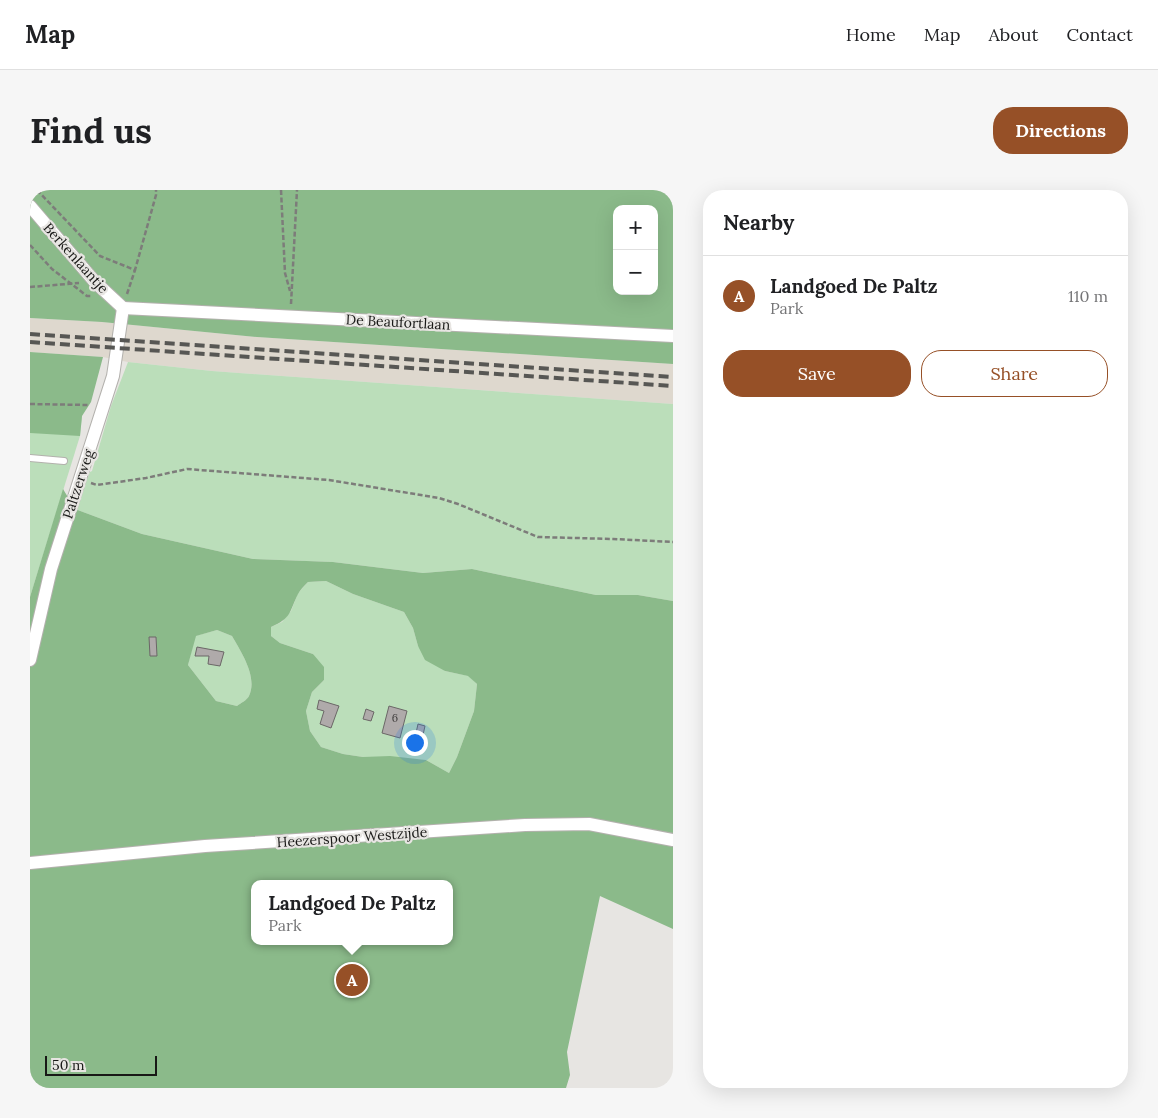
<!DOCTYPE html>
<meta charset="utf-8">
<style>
:root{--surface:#fff;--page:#f6f6f6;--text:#202124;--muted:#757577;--line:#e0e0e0;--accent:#965027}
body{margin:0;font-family:Lora,serif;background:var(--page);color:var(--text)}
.controls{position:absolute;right:15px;top:15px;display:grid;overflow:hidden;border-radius:10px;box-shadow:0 5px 20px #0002}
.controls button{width:45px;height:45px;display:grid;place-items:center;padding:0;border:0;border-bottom:1px solid var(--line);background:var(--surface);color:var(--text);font:25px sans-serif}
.scale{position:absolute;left:15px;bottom:12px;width:112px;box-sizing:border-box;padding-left:5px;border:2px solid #181816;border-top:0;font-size:14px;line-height:18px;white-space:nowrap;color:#181816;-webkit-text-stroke:4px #e7e5e2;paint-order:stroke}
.you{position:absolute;left:384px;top:552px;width:18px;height:18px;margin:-12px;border:4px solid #fff;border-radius:50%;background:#1a73e8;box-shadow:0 0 0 8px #1a73e833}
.badge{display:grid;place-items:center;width:32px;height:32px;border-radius:50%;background:var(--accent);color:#fff;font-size:16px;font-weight:700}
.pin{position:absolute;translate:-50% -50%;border:2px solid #fff;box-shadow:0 1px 5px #0006}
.popup{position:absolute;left:221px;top:690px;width:202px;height:65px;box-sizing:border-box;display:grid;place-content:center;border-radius:10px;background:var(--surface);filter:drop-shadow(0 1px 4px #0005);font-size:16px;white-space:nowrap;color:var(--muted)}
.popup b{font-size:19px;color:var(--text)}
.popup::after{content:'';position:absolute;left:50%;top:100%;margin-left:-10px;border:10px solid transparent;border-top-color:var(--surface)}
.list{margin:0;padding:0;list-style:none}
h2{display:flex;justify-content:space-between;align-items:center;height:65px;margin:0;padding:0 20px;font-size:21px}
h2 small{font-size:16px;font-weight:400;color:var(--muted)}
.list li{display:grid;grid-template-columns:32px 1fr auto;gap:15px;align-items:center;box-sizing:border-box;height:80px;padding:0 20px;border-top:1px solid var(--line)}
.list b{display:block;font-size:19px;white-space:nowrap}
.list p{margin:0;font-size:16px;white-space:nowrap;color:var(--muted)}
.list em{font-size:16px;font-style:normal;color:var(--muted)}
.actions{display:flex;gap:10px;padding:15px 20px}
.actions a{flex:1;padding:11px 0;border:1px solid var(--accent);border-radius:20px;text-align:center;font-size:18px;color:var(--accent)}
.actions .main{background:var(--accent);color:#fff}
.map{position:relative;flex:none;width:643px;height:898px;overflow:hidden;border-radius:20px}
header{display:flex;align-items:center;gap:30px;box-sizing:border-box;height:70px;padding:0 25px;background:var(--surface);border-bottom:1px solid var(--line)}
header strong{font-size:24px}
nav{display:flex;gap:28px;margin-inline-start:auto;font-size:18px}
.intro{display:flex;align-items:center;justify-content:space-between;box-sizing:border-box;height:120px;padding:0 30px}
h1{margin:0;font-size:35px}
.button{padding:12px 22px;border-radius:20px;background:var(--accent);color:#fff;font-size:18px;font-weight:700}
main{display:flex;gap:30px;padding:0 30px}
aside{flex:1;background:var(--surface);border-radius:20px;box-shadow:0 5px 20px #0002}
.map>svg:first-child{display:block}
</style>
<header>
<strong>Map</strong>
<nav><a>Home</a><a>Map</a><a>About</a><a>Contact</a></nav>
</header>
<div class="intro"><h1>Find us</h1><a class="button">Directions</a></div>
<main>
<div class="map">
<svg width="643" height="898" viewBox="0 0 643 898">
<rect width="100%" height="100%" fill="#e7e5e2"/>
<path fill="#ded8ce" d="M0,128L72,132L227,147L643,174V214L182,181L98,172L73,167L0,162Z"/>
<g fill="#bbdeba">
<path d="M98,172L182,181L643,214V411L608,405H566L442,379L393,383L303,372L223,369L112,344L45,319L60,282L62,281L81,216Z"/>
<path d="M0,222L52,226L50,246L0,407Z"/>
<path d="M296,391L323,404L374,422L383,438L388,456L415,481L439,486L447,494L444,521L427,567L419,583L396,570L333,567L313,564L291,557L280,541L276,521L282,502L294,490L283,464L250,453L241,446V437L252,432L261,421L268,403L278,392Z"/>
<path d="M187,440L202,446C211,462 228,487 219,506C217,510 211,513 207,516L186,511L158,475L165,446Z"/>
</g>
<g fill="#8bba8a" fill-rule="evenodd">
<path d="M0,0H643V174L227,147L72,132L0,128ZM587,19H624V101H587Z"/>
<path d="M0,162L73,167L61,212L52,226L50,246L0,243Z"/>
<path d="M33,299L45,319L112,344L223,369L303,372L393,383L442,379L566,405H608L643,411V739L570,706L537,862L540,885L536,898H0V407ZM296,391L323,404L374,422L383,438L388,456L395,470L415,481L438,486L447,494L444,521L427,567L419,583L396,570L360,566L333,567L313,564L291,557L280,541L276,521L282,502L294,490V477L283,464L250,453L241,446V437C262,428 259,422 268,404C270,400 274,396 278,392ZM187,440L202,446C211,462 228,487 219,506C217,510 211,513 207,516L186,511L158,475L166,446ZM225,694H420V751H225Z"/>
</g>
<g fill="#afaaaa" stroke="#6b6767">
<path d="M119,447H126L127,466H120Z"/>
<path d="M167,457L194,462L190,476L178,474L179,466H165Z"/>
<path d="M289,510L309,516L301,538L290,534L294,521L287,519Z"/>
<path d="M359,516L377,521L370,548L352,543Z"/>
<path d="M336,519L344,522L341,531L333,529Z"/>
<path d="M388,534L395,536L393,545L386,543Z"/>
</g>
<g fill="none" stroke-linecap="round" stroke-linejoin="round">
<g stroke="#b3b1ad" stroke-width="8">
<path id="lane" d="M0,268L34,271"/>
</g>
<g stroke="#b3b1ad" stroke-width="14">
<g id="street">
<path d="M0,16L65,92L93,118"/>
<path d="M93,118L643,146"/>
<path d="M0,470L21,379L83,186L93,118"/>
<path d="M0,673L175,656L495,635L559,634L643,650"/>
</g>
</g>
<g stroke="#7d7c7a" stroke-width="2.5" stroke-dasharray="5 2.5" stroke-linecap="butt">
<path d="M7,0L70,66L105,80L126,5V0"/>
<path d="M251,0L255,83L260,101"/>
<path d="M0,55L22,79L57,106H61"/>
<path d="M0,97L49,93"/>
<path d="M97,104L105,80"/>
<path d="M261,114L267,0"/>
<path d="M0,214L59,215"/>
<path d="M61,293L67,295L116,288L157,279L299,290L409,308L428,314L508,347L583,349L643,352"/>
</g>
<use href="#lane" stroke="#fff" stroke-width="6"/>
<use href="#street" stroke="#fff" stroke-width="12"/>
<g stroke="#575754" stroke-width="4" stroke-dasharray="10 5" stroke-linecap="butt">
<path d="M0,144L643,187"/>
<path d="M0,152L643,196"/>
</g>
</g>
<g text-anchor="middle" stroke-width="4.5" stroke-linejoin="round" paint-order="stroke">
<g font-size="11" fill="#3e3c3b">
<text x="365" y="532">6</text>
</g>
<g font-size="14" fill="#181816" stroke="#e7e5e2">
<text transform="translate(46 68) rotate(48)" y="5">Berkenlaantje</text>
<text transform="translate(368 132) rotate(3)" y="5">De Beaufortlaan</text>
<text transform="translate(48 294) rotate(-72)" y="5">Paltzerweg</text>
<text transform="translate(322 647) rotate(-4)" y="5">Heezerspoor Westzijde</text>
</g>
</g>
</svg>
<div class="controls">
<button>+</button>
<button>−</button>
</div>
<div class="scale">50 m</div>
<div class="you"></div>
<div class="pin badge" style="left:322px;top:790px">A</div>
<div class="popup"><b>Landgoed De Paltz</b>Park</div>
</div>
<aside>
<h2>Nearby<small></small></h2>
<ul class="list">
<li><span class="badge">A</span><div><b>Landgoed De Paltz</b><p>Park</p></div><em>110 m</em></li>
</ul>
<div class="actions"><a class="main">Save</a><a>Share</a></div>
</aside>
</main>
